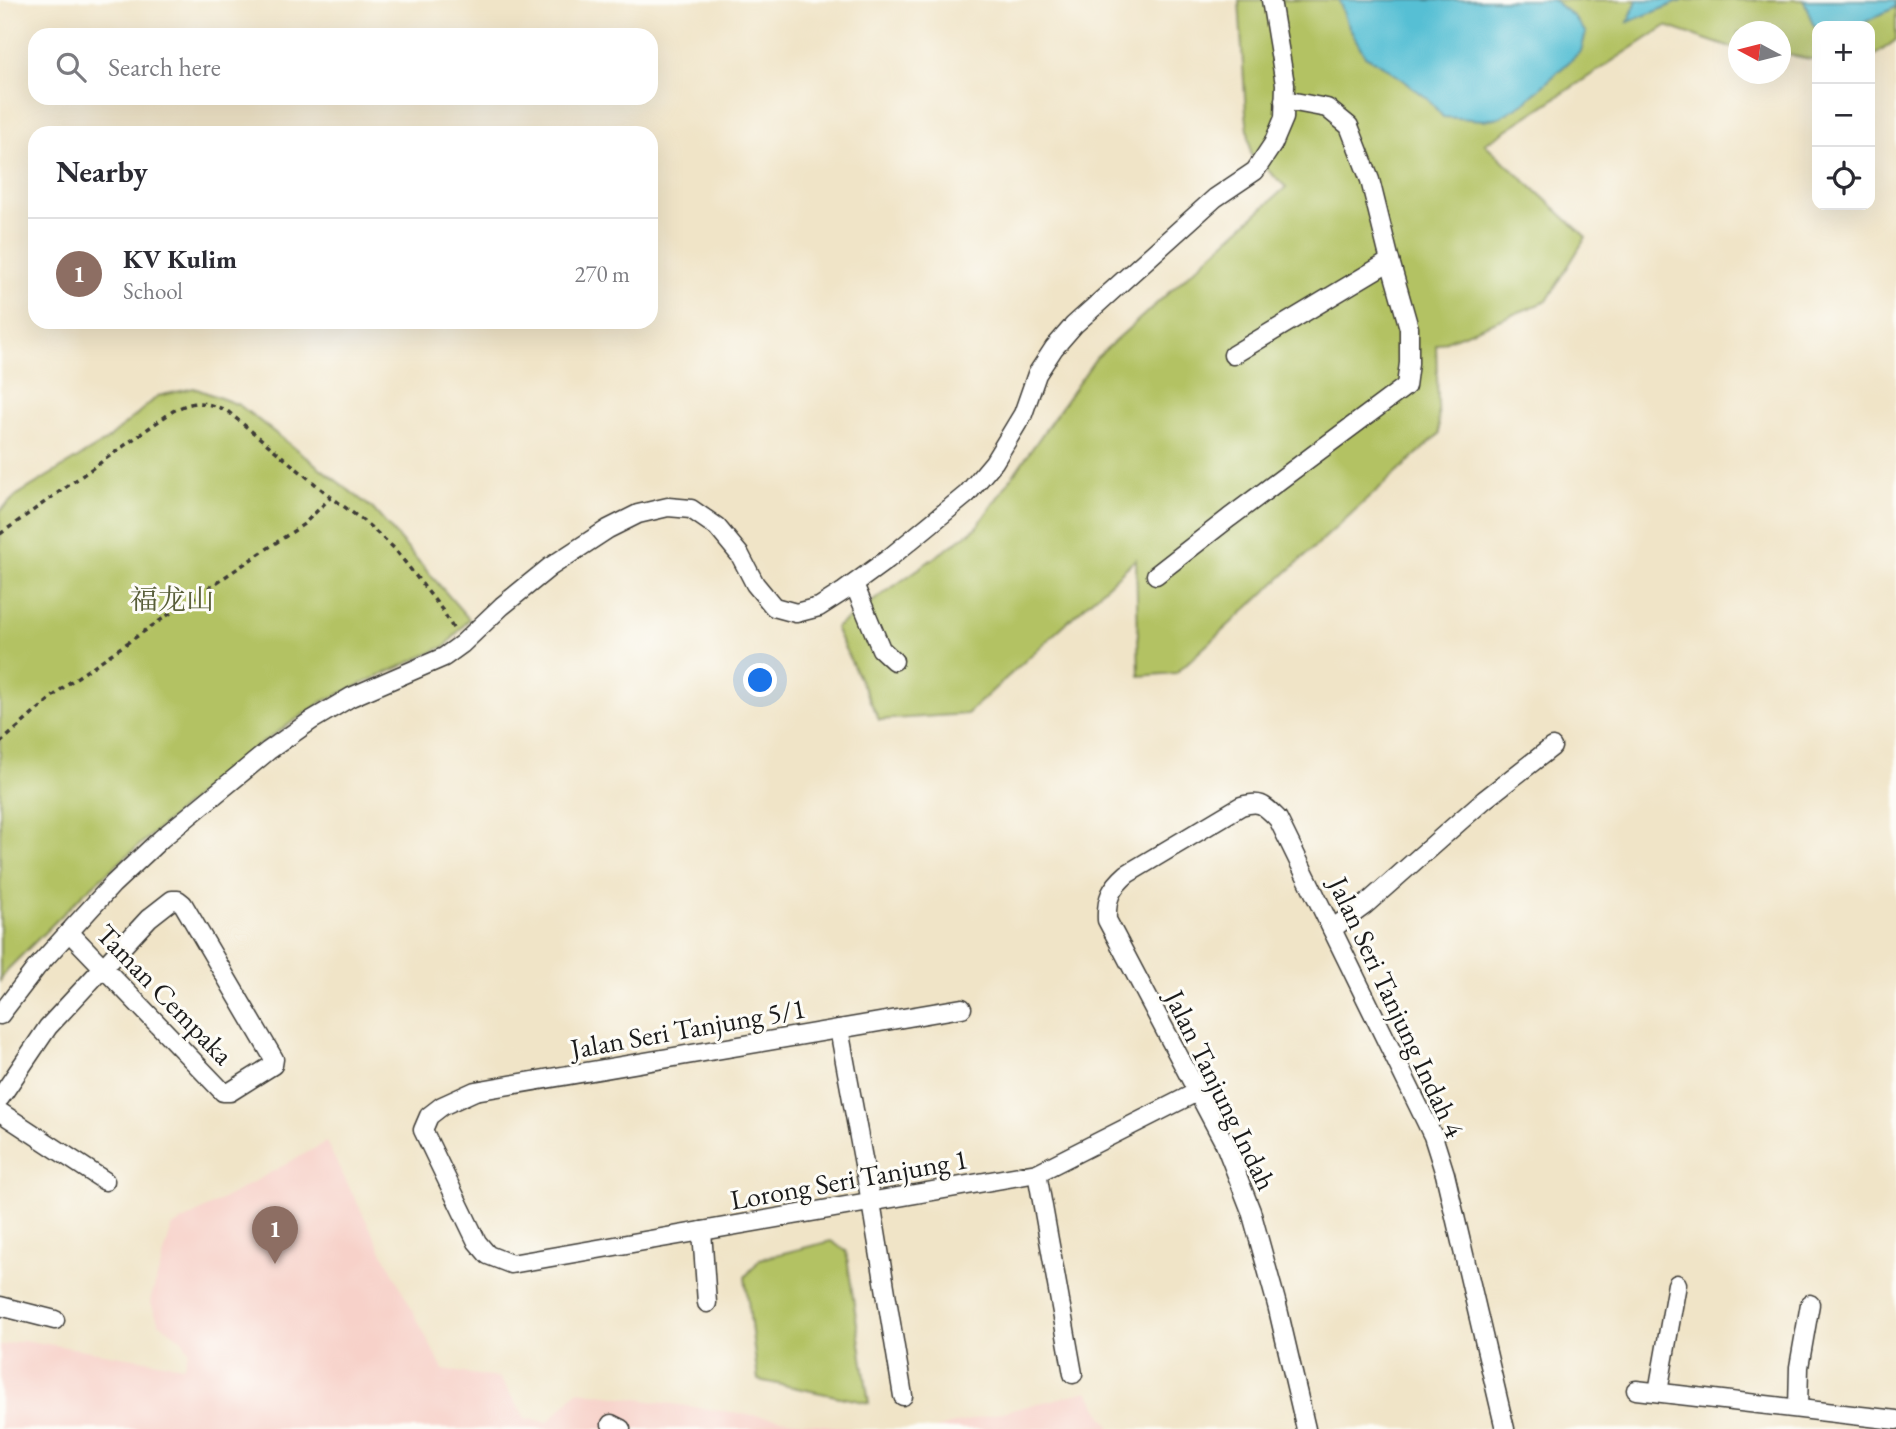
<!DOCTYPE html>
<meta charset="utf-8">
<style>
:root{--surface:#fff;--page:#f2f2f3;--text:#2b2b33;--muted:#7c7c81;--line:#e1e1e2;--accent:#b5179e}
body{margin:0;font-family:"EB Garamond","Noto Serif SC",serif;background:var(--page);color:var(--text)}
.controls{position:absolute;right:21px;top:21px;display:grid;overflow:hidden;border-radius:14px;box-shadow:0 7px 28px #0002}
.controls button{width:63px;height:63px;display:grid;place-items:center;padding:0;border:0;border-bottom:2px solid var(--line);background:var(--surface);color:var(--text);font:35px sans-serif}
.compass{position:absolute;left:1728px;top:21px;width:63px;height:63px;border-radius:50%;background:var(--surface);box-shadow:0 7px 28px #0002;rotate:277deg}
.you{position:absolute;left:761px;top:681px;width:24px;height:24px;margin:-18px;border:5px solid #fff;border-radius:50%;background:#1a73e8;box-shadow:0 0 0 10px #1a73e833}
.badge{display:grid;place-items:center;width:46px;height:46px;border-radius:50%;background:var(--accent);color:#fff;font-size:23px;font-weight:700}
.pin{position:absolute;translate:-50% -58px;filter:drop-shadow(0 2px 4px #0008)}
.pin::after{content:'';position:absolute;top:37px;width:24px;height:21px;background:inherit;clip-path:polygon(0 0,100% 0,50% 100%)}
.list{margin:0;padding:0;list-style:none}
h2{display:flex;justify-content:space-between;align-items:center;height:91px;margin:0;padding:0 28px;font-size:30px}
h2 small{font-size:23px;font-weight:400;color:var(--muted)}
.list li{display:grid;grid-template-columns:46px 1fr auto;gap:21px;align-items:center;box-sizing:border-box;height:112px;padding:0 28px;border-top:2px solid var(--line)}
.list b{display:block;font-size:26px;white-space:nowrap}
.list p{margin:0;font-size:23px;white-space:nowrap;color:var(--muted)}
.list em{font-size:23px;font-style:normal;color:var(--muted)}
.icon{flex:none;width:38px;height:38px;fill:none;stroke:currentColor;stroke-width:2;stroke-linecap:round;stroke-linejoin:round}
.map{position:relative;flex:none;width:1896px;height:1429px;overflow:hidden}
.search{position:absolute;background:var(--surface);box-shadow:0 7px 28px #0002;left:28px;top:28px;width:630px;height:77px;display:flex;align-items:center;gap:18px;box-sizing:border-box;padding:0 24px;border-radius:21px;color:var(--muted);font-size:26px}
.panel{position:absolute;background:var(--surface);box-shadow:0 7px 28px #0002;left:28px;top:126px;width:630px;height:203px;border-radius:21px}
.map>svg:first-child{display:block}
</style>
<div class="map">
<svg width="1896" height="1429" viewBox="0 0 1896 1429">
<rect width="100%" height="100%" fill="#fdfcf7"/>
<filter id="ink" filterUnits="userSpaceOnUse"><feTurbulence type="fractalNoise" baseFrequency=".0143" numOctaves="2"/><feDisplacementMap in="SourceGraphic" scale="14" xChannelSelector="R" yChannelSelector="G"/><feConvolveMatrix kernelMatrix="1 2 1 2 8 2 1 2 1" color-interpolation-filters="sRGB"/></filter>
<filter id="wash" filterUnits="userSpaceOnUse"><feTurbulence type="fractalNoise" baseFrequency=".00686" numOctaves="4" result="noise"/><feDisplacementMap in="SourceGraphic" scale="28" xChannelSelector="R" yChannelSelector="G"/><feGaussianBlur stdDeviation="1.57" result="paint"/><feColorMatrix in="noise" values="0 0 0 0 0 0 0 0 0 0 0 0 0 0 0 0 0 1.4 0 .05"/><feComposite in="paint" operator="in"/></filter>
<g filter="url(#wash)">
<rect width="100%" height="100%" fill="#f0e4c7"/>
<g fill="#f7d1c9">
<path d="M326,1142L443,1370L500,1378L526,1419L548,1422L578,1391L854,1429H0V1346L23,1340L183,1366L189,1351L182,1339L159,1323L150,1301L172,1227Z"/>
<path d="M1088,1391L1111,1429H934Z"/>
</g>
<g fill="#b3c264" stroke="#686f40" stroke-width="2">
<path d="M1239,0H1896V40L1870,59V26H1817V60L1781,54L1780,32H1738V48L1728,47L1666,26L1485,144L1586,237L1547,301L1436,345L1439,434L1176,673L1139,676L1136,559L967,714L879,720L835,628L976,528L1096,358L1286,187L1251,155L1246,114Z"/>
<path d="M194,388L239,405L373,509L469,619L446,646L322,702L244,755L84,893L8,969L0,981V511L17,495L107,440L158,396Z"/>
<path d="M831,1241L846,1251L869,1403L758,1380L745,1277L760,1259Z"/>
</g>
<g fill="#57bfd4" stroke="#3a6e78" stroke-width="2">
<path d="M1339,0H1553L1574,17L1586,33L1581,51L1524,103L1500,117L1484,120L1443,117L1427,98L1387,68L1365,56L1347,23Z"/>
<path d="M1637,0H1684L1628,22Z"/>
<path d="M1804,0H1896V5L1894,8L1865,22L1862,26H1817V29L1813,24Z"/>
</g>
</g>
<g filter="url(#ink)">
<g fill="none" stroke-linecap="round" stroke-linejoin="round">
<g stroke="#3c3a36" stroke-width="21">
<g id="minor">
<path d="M1233,355L1390,261"/>
<path d="M1156,575L1229,518L1406,386L1409,363V328L1390,261L1370,180L1349,126L1327,108L1284,100"/>
<path d="M854,584L881,649L894,661"/>
<path d="M1332,929L1365,905L1484,800L1552,747"/>
<path d="M962,1008L475,1091L442,1106L429,1116L423,1130L477,1242L488,1255L511,1264L1037,1173L1197,1092"/>
<path d="M0,1015L36,968L113,884L161,839L268,751L312,720L351,697L444,657L462,644L502,606L550,567L608,529L638,514L668,507L691,509L717,527L740,555L755,584L774,607L796,613L819,607L844,591L888,559L967,494L994,462L1023,414L1037,374L1054,348L1074,325L1215,198L1255,171L1273,144L1284,118L1285,84L1271,0"/>
<path d="M839,1029L871,1202L903,1396"/>
<path d="M0,1098L48,1027L149,918L172,900H178L183,904L274,1059L273,1065L230,1092H223L69,932"/>
<path d="M0,1112L105,1181"/>
<path d="M1037,1173L1073,1374"/>
<path d="M702,1231L707,1303"/>
<path d="M0,1306L55,1320"/>
<path d="M1636,1390L1896,1420"/>
<path d="M1658,1392L1677,1284"/>
<path d="M1798,1408L1799,1367L1810,1304"/>
<path d="M611,1424L621,1429"/>
<path d="M1306,1429L1277,1305L1251,1211L1224,1142L1107,920C1106,898 1111,888 1127,874L1241,806C1261,800 1264,805 1278,819L1433,1136L1445,1174L1505,1429"/>
</g>
</g>
<g stroke="#3c3a36" stroke-width="3.5" stroke-dasharray="5 5" stroke-linecap="butt">
<path d="M0,534L173,411C196,399 203,402 226,410L331,497L365,522L394,548L443,611L454,630"/>
<path d="M0,743L66,685L171,613L304,524L331,497"/>
</g>
<use href="#minor" stroke="#fff" stroke-width="18"/>
</g>
</g>
<g text-anchor="middle" stroke-width="6" stroke-linejoin="round" paint-order="stroke">
<g font-size="28" fill="#585e39" stroke="#fdfcf7">
<text x="172" y="609">福龙山</text>
</g>
<g font-size="28" fill="#1c1c1c" stroke="#fdfcf7">
<text transform="translate(165 994) rotate(46)" y="10">Taman Cempaka</text>
<text transform="translate(1397 1007) rotate(65)" y="10">Jalan Seri Tanjung Indah 4</text>
<text transform="translate(688 1028) rotate(-10)" y="10">Jalan Seri Tanjung 5/1</text>
<text transform="translate(1221 1090) rotate(64)" y="10">Jalan Tanjung Indah</text>
<text transform="translate(849 1179) rotate(-10)" y="10">Lorong Seri Tanjung 1</text>
</g>
</g>
</svg>
<div class="controls">
<button>+</button>
<button>−</button>
<button><svg class="icon" aria-label="locate" viewBox="0 0 24 24"><circle cx="12" cy="12" r="6"/><path d="M12 2v4M12 18v4M2 12h4M18 12h4"/></svg></button>
</div>
<svg class="compass" viewBox="-18 -18 36 36"><path d="M0-13l5 13h-10z" fill="#e53935"/><path d="M0 13l5-13h-10z" fill="#7c7c81"/></svg>
<div class="you"></div>
<div class="pin badge" style="left:275px;top:1264px;background:#8d6e63">1</div>
<div class="search"><svg class="icon" aria-label="search" viewBox="0 0 24 24"><circle cx="10" cy="10" r="6"/><path d="M15 15l6 6"/></svg>Search here</div>
<section class="panel">
<h2>Nearby<small></small></h2>
<ul class="list">
<li><span class="badge" style="background:#8d6e63">1</span><div><b>KV Kulim</b><p>School</p></div><em>270 m</em></li>
</ul>
</section>
</div>
